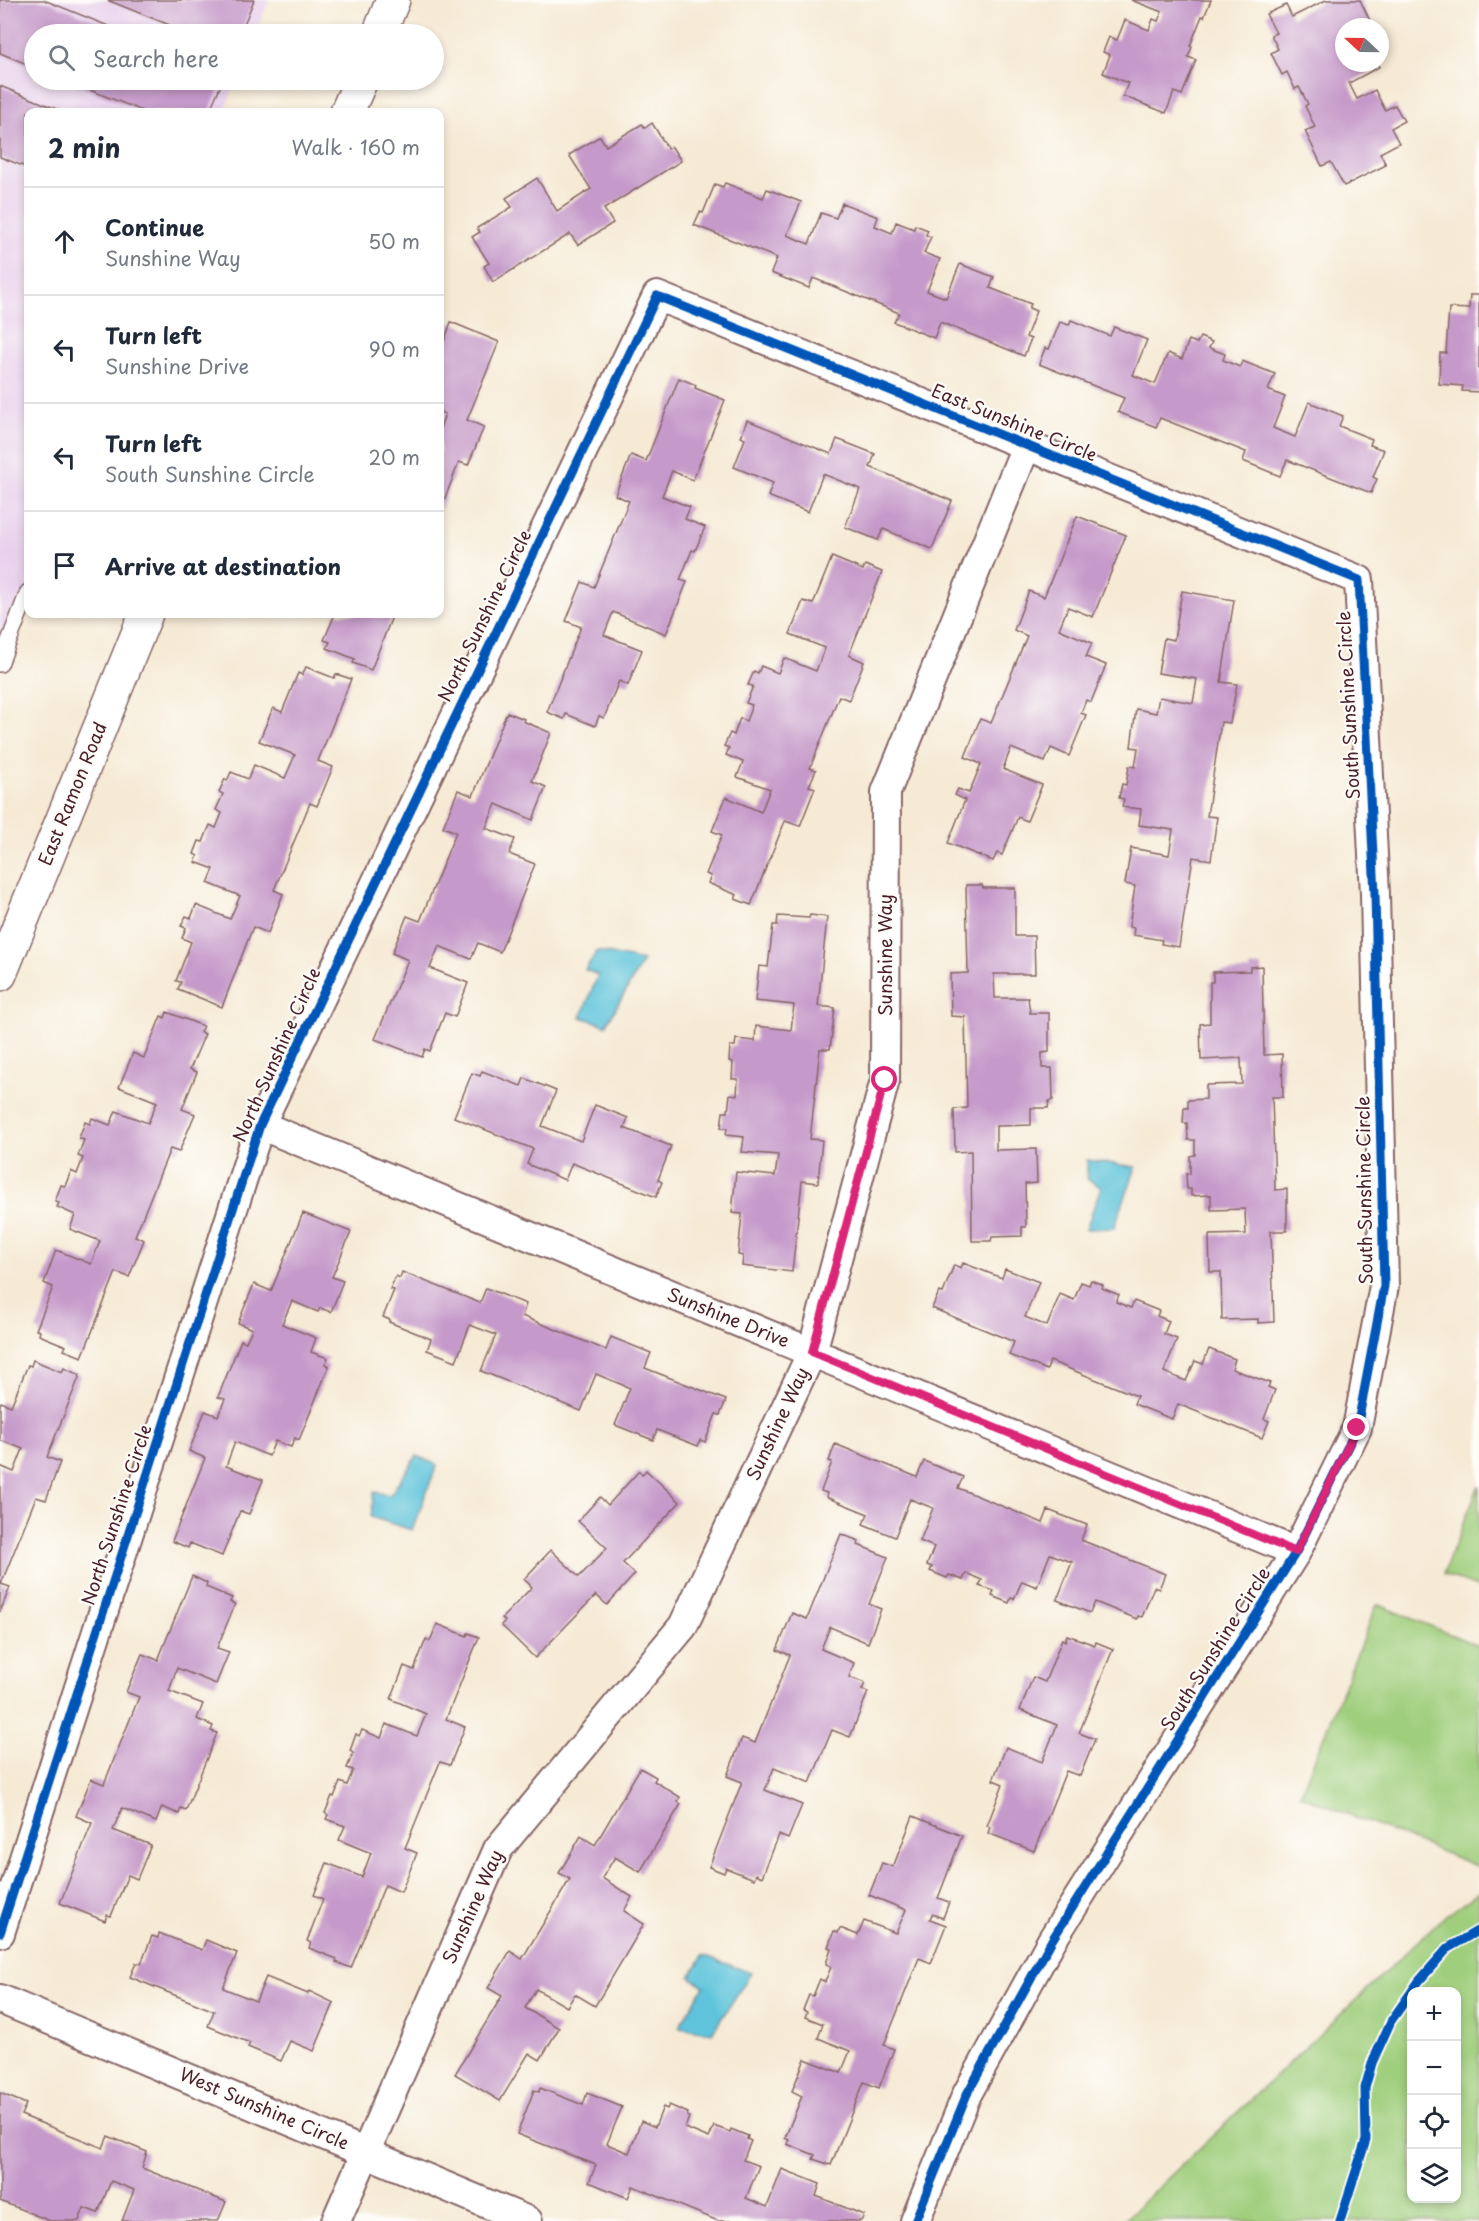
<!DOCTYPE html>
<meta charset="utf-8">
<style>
:root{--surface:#fff;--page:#f6f6f7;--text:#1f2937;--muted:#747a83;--line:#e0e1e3}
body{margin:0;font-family:"Playpen Sans",sans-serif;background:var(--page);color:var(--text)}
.controls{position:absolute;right:18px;bottom:18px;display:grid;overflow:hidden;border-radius:12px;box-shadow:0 3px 9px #0003}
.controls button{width:54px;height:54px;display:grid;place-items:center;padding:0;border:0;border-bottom:2px solid var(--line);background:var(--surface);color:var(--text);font:30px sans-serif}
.compass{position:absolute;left:1335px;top:18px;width:54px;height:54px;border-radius:50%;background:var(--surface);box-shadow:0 3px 9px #0003;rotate:292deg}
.stop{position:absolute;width:18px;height:18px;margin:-14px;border:4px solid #db2777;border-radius:50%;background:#fff}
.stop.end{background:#db2777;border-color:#fff;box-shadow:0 2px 6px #0008}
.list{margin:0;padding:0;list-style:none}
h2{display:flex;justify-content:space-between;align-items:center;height:78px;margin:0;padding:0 24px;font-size:26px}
h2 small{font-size:20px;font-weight:400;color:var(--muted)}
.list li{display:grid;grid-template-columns:39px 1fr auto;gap:18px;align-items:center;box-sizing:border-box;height:108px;padding:0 24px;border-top:2px solid var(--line)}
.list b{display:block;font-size:22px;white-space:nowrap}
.list p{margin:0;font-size:20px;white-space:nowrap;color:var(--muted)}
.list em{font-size:20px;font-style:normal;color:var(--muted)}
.icon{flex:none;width:33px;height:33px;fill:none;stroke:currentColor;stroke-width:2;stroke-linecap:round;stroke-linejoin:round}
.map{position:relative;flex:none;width:1479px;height:2221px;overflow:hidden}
.search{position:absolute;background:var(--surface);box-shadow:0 3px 9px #0003;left:24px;top:24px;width:420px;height:66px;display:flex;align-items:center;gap:15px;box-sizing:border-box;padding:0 21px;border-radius:33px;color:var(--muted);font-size:22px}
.panel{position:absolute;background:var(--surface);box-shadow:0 3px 9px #0003;left:24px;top:108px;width:420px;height:510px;border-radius:12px}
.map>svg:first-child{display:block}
</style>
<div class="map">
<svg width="1479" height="2221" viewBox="0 0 1479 2221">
<rect width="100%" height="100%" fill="#fdfcf7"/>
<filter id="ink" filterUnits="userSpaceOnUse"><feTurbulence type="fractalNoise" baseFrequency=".0167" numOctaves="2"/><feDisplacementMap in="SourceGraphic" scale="12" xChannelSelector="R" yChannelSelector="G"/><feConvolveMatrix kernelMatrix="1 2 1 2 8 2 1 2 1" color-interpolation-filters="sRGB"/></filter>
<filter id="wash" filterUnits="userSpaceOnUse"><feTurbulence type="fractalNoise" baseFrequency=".008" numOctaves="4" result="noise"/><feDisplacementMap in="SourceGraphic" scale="24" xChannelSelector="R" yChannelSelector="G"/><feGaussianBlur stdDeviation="1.35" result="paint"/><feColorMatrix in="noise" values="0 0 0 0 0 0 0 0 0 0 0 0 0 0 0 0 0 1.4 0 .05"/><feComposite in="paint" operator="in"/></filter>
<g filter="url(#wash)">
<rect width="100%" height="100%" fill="#f6ead5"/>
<path fill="#e9d1ed" d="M0,0H269L255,34H34V80H237L224,112H28V601L0,672Z"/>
<g fill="#9fce7c" stroke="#747654" stroke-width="1.5" fill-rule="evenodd">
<path d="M1479,1485V1588L1443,1574Z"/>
<path d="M1377,1604L1479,1646V1867L1300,1795Z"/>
<path d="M1479,1892V2221H1123L1439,1921ZM1412,1992H1456V2198H1412Z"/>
</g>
<g fill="#5ec4db" stroke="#547283" stroke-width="1.5">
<path d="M597,951L643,961L606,1025L581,1017L598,975L585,970Z"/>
<path d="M1087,1160L1136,1167L1114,1228L1086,1229L1101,1187L1087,1179Z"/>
<path d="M417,1456L437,1465L412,1530L371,1517L374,1492L390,1495Z"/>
<path d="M703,1955L751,1973L712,2033L679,2027L704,1986L690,1977Z"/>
</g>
<g id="blocks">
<g fill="#c599c9">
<path d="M0,0H44L128,34H34V67L0,53Z"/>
<path d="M107,0H254L240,34H192Z"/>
<path d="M1131,0H1211L1204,17L1202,16L1190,46L1192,47L1188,57L1196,60L1182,95L1174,92L1166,113L1123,96L1128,83L1103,73L1110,55L1103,52L1109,37L1117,40L1125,20L1149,30L1153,19L1158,21L1162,12Z"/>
<path d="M1326,0H1360L1373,27H1344V63H1377L1379,67L1349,83L1357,99L1375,90L1385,110L1395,105L1404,121L1391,128L1399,143L1380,153L1386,165L1344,186L1331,162L1322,166L1305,131L1315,127L1305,106L1308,104L1299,87L1295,89L1287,72L1282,75L1271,53L1278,49L1271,35L1276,33L1266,14L1286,5L1292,17Z"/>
<path d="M65,80H223L209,112H145Z"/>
<path d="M0,86L64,112H28V168L0,157Z"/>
<path d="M652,123L668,149L672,147L681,161L604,209L613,223L578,245L570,234L493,282L484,266L489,263L472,237L480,232L477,228L512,207L506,198L537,178L557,211L591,189L569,155L600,136L606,146L642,124L645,128Z"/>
<path d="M725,183L763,198L767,189L801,202L787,235L809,244L821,213L836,218L842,203L878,217L875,226L892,233L896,222L914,229L915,225L928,230L926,235L931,237L924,253L940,259L927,291L946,298L960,264L994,277L990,288L1031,304L1029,308L1036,311L1026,337L1031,339L1024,356L940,322L934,338L894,322L899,313L813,278L809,288L771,273L777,258L694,225L700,212L703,213L715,184L723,187Z"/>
<path d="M1470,295H1479V392L1462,391L1463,386L1439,384L1440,353H1446L1449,308L1469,309Z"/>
<path d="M1071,320L1110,336L1114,327L1147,340L1133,375L1155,384L1168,353L1182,359L1189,340L1197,343L1200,337L1212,342L1209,348L1225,354L1223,360L1240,367L1242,361L1275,374L1268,390L1285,397L1273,428L1295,437L1309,402L1343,416L1339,426L1372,439L1370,445L1384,450L1373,477L1377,479L1371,493L1287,460L1280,476L1243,461L1246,452L1160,418L1156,427L1118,412L1124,398L1039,364L1045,348L1049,349L1060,322L1069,325Z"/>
<path d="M451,322L499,342L467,420L484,427L468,465L459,462L440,511V428L445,414L440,412V353Z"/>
<path d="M679,378L696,385L695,388L725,400L693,480L672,471L662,496L690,507L685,519L705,527L695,551L692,550L680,580L687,582L666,634L613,612L604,635L642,650L628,685L619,681L604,718L599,716L595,726L566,714L564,719L547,712L581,627L566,621L582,582L594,587L629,501L615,495L631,455L646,461Z"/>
<path d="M747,420L831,454L837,439L875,454L870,467L952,501L932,549L883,529L878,540L845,527L860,489L823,474L808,512L768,496L773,483L734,467L745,439L741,437Z"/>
<path d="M1077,516L1126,535L1093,617L1068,607L1059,629L1092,643L1086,657L1106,665L1091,702L1086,700L1081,713L1086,715L1069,756L1051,748L1045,762L1011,748L1003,769L1042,785L1027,821L1018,817L1002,855L997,853L993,861L948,843L965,800L955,795L958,789L969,793L981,764L965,757L980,719L991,723L1027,636L1014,630L1029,591L1044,597Z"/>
<path d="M832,557L863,570L865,565L882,572L849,655L864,662L849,700L839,696L810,768L816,770L809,786L815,788L800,826L785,821L751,905L735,899L737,895L708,883L711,876L706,874L722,835L712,831L726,797L761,812L770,789L737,777L743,762L726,755L729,748L724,746L730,733L734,735L740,718L746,721L752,705L746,703L753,686L748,685L754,671L758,673L761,666L778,673L784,658L816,671L825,648L790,634L803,601L813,604Z"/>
<path d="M1182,591L1234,600L1221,682L1237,684L1230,723L1221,722L1207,816L1217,817L1211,860L1193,857L1179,947L1161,944L1162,940L1133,935L1134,928L1129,927L1135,886L1125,884L1131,848L1169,855L1173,830L1139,825L1141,809L1122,807L1124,799L1119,798L1122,784L1126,785L1129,766L1135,767L1138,748L1131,747L1136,709L1156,713L1159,697L1193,703L1197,679L1158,673L1164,638L1174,640Z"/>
<path d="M335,614H393L371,670L353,663L355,659L327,648L330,642L324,640Z"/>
<path d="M306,667L334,678L336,674L351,679L318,761L333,767L317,806L310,803L274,890L283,894L268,933L253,927L222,1007L178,989L181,982L176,981L191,942L182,938L186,928L181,926L186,916L191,918L196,905L230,919L240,896L208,883L214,869L195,862L198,856L194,854L199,841L203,842L210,825L216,828L222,813L216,810L223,794L219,792L225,779L227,781L231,772L248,779L254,765L285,778L295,755L259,741L273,708L282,712L298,673L302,675Z"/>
<path d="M507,712L524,719L523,721L551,733L532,781L546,787L533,820L496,804L486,828L515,839L509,854L535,864L500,952L478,943L471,959L439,946L430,968L468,983L455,1017L445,1013L430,1051L425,1049L422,1057L375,1039L408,960L392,953L407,916L420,921L456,832L443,827L458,790L473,796Z"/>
<path d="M966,885H982L983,888H1015V936H1034L1035,974H994L995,998H1028L1030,1013H1049V1052L1042,1053V1068H1052L1053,1100L1049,1101L1048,1108H1031V1125L996,1126V1150L1036,1149L1037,1183L1025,1184L1026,1227H1022V1236L992,1237L991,1241H972L971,1151L955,1152L954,1109L967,1108L965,1017L951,1016L950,974L968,973Z"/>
<path d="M810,915L827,917L818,1006L835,1008L830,1049H820L810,1139L822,1140L818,1183L802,1181L792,1272L742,1266L743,1256L738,1255L742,1214L732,1213L736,1172L775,1176L778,1155L742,1152L744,1137L726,1135L727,1128H721L723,1112H728L730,1094L737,1095L738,1079H732L733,1062L729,1061L730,1046H735L736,1039L755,1041L756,1026L791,1030L794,1005L755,1001L759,966L768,967L773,925H777L778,916L809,918Z"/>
<path d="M1262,966L1264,1055L1282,1054L1283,1097H1272L1275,1190L1287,1189V1231H1271L1274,1322L1258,1323V1319L1222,1320L1221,1272H1210L1209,1235L1246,1234L1245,1209L1211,1210V1195L1191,1196V1189H1187L1186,1174H1190V1156L1195,1155V1140H1188L1187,1123H1183L1184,1108H1188V1100L1206,1099V1085L1242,1084L1241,1058L1201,1060L1200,1024L1210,1023V982H1213V972L1250,971V967Z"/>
<path d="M167,1012L203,1026L200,1032L205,1034L190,1069L197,1072L182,1109L195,1114L179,1152L170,1149L135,1236L144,1240L129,1277L116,1272L82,1357L64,1350L66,1346L39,1335L40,1331L36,1330L53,1287L44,1283L56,1250L91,1264L100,1241L70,1229L75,1215L57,1207L59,1203L55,1201L61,1185L65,1186L71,1171L77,1174L83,1158L78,1156L84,1140L79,1138L85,1122L90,1124L92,1118L110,1125L116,1111L148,1123L157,1102L119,1087L133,1053L144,1058L161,1016L165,1018Z"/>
<path d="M482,1071L521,1086L524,1078L556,1091L542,1126L581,1141L595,1105L628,1118L624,1128L671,1146L658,1180L662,1182L656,1197L572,1163L565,1180L527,1164L533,1149L454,1117L472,1073L480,1076Z"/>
<path d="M303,1213L351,1232L332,1277L343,1281L331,1312L320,1308L318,1312L292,1301L282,1324L316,1338L311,1352L328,1358L325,1364L329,1366L299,1440L295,1438L291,1447L275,1441L269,1456L235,1442L226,1466L263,1480L249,1514L240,1511L222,1556L190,1543L188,1548L172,1541L205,1458L189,1451L205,1411L218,1416L225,1399L218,1397L241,1340L246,1342L252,1329L238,1323L254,1284L271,1291Z"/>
<path d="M963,1263L1002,1278L1005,1269L1039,1282L1025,1317L1047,1326L1060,1294L1074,1300L1081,1282L1089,1285L1091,1280L1103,1285L1102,1288L1119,1295L1116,1302L1131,1308L1134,1301L1159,1311L1157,1316L1169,1321L1164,1334L1177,1339L1164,1372L1186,1381L1195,1361L1203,1364L1209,1349L1235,1359L1232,1369L1270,1383L1268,1387L1275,1390L1264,1419L1269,1421L1262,1438L1178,1404L1172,1419L1134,1404L1137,1396L1050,1361L1047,1370L1009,1355L1014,1342L932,1308L939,1292L943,1293L954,1265L961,1268Z"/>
<path d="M402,1272L480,1303L486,1288L526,1304L522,1316L606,1350L611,1337L651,1353L645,1368L726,1400L720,1415L716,1414L705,1442L700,1440L698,1446L657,1430L653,1440L615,1425L630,1388L596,1374L581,1411L481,1371L496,1335L470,1325L456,1361L427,1350L431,1339L389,1322L390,1320L383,1317L394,1290L390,1289L396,1276L400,1278Z"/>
<path d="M33,1360L62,1372L64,1368L80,1375L47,1457L60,1462L46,1500L36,1497L1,1584L10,1587L0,1612V1466L14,1472L23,1449L0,1440V1405L1,1402L11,1406L28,1365L31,1366Z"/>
<path d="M835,1444L917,1477L924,1461L963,1477L958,1488L1043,1523L1048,1510L1087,1525L1081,1540L1165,1574L1159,1589L1154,1587L1142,1617L1138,1616L1137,1619L1095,1602L1090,1613L1057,1600L1072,1562L1050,1554L1037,1587L1022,1581L1014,1599L1011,1598L1009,1603L992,1596L994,1591L979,1586L982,1580L966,1573L963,1580L949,1575L947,1578L930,1571L932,1567L927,1565L934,1547L920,1541L933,1508L910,1499L895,1537L863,1524L868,1514L826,1497L827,1493L821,1491L832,1462L829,1461Z"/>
<path d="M646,1470L680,1502L623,1563L635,1574L607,1605L596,1595L535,1658L501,1625L505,1621L502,1618L532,1587L524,1579L551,1550L579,1577L607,1548L578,1521L600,1497L608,1505L639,1471L642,1475Z"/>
<path d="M841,1534L859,1541L858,1545L888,1557L869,1604L881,1609L868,1643L830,1627L821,1649L854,1663L849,1677L865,1683L862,1690L868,1692L850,1737L832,1730L810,1783L774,1768L765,1790L802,1805L788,1839L779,1835L762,1877L756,1874L754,1879L726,1868L724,1873L709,1867L742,1782L727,1776L742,1738L755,1743L790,1655L777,1650L792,1613L807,1619Z"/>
<path d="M192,1576L207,1583L206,1587L232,1598L230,1602L235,1604L217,1648L229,1652L216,1684L177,1668L169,1691L203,1704L197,1719L213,1726L211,1731L217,1733L186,1810L181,1808L179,1814L162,1807L156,1822L122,1808L113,1830L151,1845L137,1879L128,1875L111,1916L107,1915L105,1921L60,1903L92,1823L76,1816L91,1779L104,1784L139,1697L126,1692L142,1654L158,1660Z"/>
<path d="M437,1624L467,1636L468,1633L479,1637L446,1719L465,1727L450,1765L440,1762L405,1848L417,1853L401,1892L385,1885L351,1968L336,1962L337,1959L309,1948L311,1943L307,1941L323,1899L314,1895L327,1863L362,1877L371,1853L339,1840L345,1826L326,1819L328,1815L325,1813L332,1796L334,1797L340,1782L347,1785L353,1770L347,1768L353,1753L350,1751L356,1734L359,1736L362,1730L381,1738L386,1724L417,1736L426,1714L391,1699L404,1666L414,1670L426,1639L430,1641Z"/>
<path d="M1067,1635L1095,1645L1096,1642L1113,1649L1079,1733L1095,1739L1080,1776L1066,1771L1034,1851L988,1833L990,1827L987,1826L1003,1784L993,1780L1006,1747L1042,1762L1057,1725L1020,1710L1033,1677L1045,1682L1062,1639L1065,1641Z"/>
<path d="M640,1768L656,1777L654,1781L680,1797L678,1802L681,1804L640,1872L615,1857L602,1878L632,1897L624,1911L644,1924L595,2006L575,1994L567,2007L536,1989L525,2008L559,2028L540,2060L529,2053L500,2101L455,2074L502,1996L488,1988L510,1951L522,1959L570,1879L559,1873L581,1836L595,1845Z"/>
<path d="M913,1816L962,1836L938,1898L949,1902L943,1918L932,1914L930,1919L946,1925L931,1963L919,1958L884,2045L894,2049L879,2088L864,2082L831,2165L813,2159L815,2155L787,2144L789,2140L785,2138L802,2096L792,2091L805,2059L841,2073L850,2051L818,2038L823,2024L805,2017L807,2012L803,2010L809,1995L813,1996L820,1979L825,1982L831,1967L826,1964L831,1948L828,1947L834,1931L838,1933L840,1928L858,1935L864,1921L896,1933L906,1910L869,1895L882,1863L893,1867Z"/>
<path d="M159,1933L202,1950L206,1940L237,1953L223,1988L256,2001L266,1977L308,1994L309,1991L334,2003L314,2051L290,2041L281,2061L248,2047L250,2043L208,2026L214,2011L130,1977L136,1963L141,1964L152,1936L158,1938Z"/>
<path d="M540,2088L583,2105L587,2093L622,2107L607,2144L629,2153L641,2121L655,2127L663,2107L667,2109L669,2105L688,2113L687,2116L689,2117L685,2128L709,2138L714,2126L730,2132L731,2129L748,2136L747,2139L751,2141L743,2160L759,2166L746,2198L767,2207L782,2169L820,2184L816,2196L864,2215L861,2221H718L633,2186L628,2198L589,2182L596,2165L517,2134L534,2090L539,2092Z"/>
<path d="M0,2093L26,2104L21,2115L103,2148L108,2136L147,2152L142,2168L226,2202L218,2221H122L134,2190L111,2181L98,2213L84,2208L79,2221H50L0,2201Z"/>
</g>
</g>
</g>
<g filter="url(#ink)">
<use href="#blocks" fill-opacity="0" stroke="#866666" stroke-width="1.5"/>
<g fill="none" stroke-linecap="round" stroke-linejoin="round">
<g stroke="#866666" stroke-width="18">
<path id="service" d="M0,664L28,592"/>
</g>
<g stroke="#866666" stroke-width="32">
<g id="minor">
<path d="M260,1125L1296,1552"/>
<path d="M0,1933L260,1125L657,296L1359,580L1375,894L1384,1286L1357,1428L1296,1552L1052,1940L967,2094L915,2221"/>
<path d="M0,1999L528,2221"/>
<path d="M336,2221L498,1849L683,1626L812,1352L885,1080L886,792L1026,446"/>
</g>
</g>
<g stroke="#866666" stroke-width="36">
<g id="primary">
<path d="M379,34L393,0"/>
<path d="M347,112L361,80"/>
<path d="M0,974L146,614"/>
</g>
</g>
<use href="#service" stroke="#fff" stroke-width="15"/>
<use href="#minor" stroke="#fff" stroke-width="28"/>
<use href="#primary" stroke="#fff" stroke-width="33"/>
<g stroke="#fdfcf7" stroke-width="13">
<g id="cycleway">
<path d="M0,1933L260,1125L657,296L1359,580L1375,894L1384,1286L1357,1428L1296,1552L1052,1940L967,2094L915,2221"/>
<path d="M1340,2221L1366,2140L1365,2088L1372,2063L1391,2021L1419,1981L1448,1948L1479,1930"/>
</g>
</g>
<use href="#cycleway" stroke="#0057b8" stroke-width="9"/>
</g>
</g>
<g fill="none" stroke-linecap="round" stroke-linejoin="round" filter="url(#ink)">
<path stroke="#db2777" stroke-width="8" d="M885,1080L812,1352L1296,1552L1357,1428"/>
</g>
<g text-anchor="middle" stroke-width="4.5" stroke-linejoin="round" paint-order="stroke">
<g font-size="18" fill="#4a1f2b" stroke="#fdfcf7">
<text transform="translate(1014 423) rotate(22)" y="6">East Sunshine Circle</text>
<text transform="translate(485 616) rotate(-64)" y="6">North Sunshine Circle</text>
<text transform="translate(1349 705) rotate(-93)" y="6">South Sunshine Circle</text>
<text transform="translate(73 794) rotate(-68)" y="6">East Ramon Road</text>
<text transform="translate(886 955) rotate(-90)" y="6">Sunshine Way</text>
<text transform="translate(277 1055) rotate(-66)" y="6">North Sunshine Circle</text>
<text transform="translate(1365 1190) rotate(-91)" y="6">South Sunshine Circle</text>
<text transform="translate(728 1318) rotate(22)" y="6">Sunshine Drive</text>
<text transform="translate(778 1424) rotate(-65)" y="6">Sunshine Way</text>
<text transform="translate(117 1515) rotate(-72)" y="6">North Sunshine Circle</text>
<text transform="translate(1216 1649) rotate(-58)" y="6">South Sunshine Circle</text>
<text transform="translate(473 1907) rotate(-66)" y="6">Sunshine Way</text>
<text transform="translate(264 2109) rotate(23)" y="6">West Sunshine Circle</text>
</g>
</g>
</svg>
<div class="controls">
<button>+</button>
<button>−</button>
<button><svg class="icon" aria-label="locate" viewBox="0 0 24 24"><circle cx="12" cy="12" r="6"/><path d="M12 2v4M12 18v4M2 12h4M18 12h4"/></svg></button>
<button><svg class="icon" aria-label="layers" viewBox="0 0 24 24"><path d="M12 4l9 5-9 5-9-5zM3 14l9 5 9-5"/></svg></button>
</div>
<svg class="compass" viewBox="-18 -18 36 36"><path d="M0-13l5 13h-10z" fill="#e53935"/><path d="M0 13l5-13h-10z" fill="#747a83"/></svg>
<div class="stop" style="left:885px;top:1080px"></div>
<div class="stop end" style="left:1357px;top:1428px"></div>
<div class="search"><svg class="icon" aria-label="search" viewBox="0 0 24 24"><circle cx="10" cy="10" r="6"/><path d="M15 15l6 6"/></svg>Search here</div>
<section class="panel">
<h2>2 min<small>Walk · 160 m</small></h2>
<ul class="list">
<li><svg class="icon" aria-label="ahead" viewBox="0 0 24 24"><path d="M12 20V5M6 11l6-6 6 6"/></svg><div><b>Continue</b><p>Sunshine Way</p></div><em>50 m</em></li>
<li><svg class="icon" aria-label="left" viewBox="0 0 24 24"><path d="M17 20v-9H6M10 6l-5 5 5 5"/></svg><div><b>Turn left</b><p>Sunshine Drive</p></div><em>90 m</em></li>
<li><svg class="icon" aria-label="left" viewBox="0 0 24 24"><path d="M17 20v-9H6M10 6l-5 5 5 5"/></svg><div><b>Turn left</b><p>South Sunshine Circle</p></div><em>20 m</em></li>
<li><svg class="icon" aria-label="arrive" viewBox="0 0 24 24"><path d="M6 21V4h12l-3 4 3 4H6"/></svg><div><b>Arrive at destination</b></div></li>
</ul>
</section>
</div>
